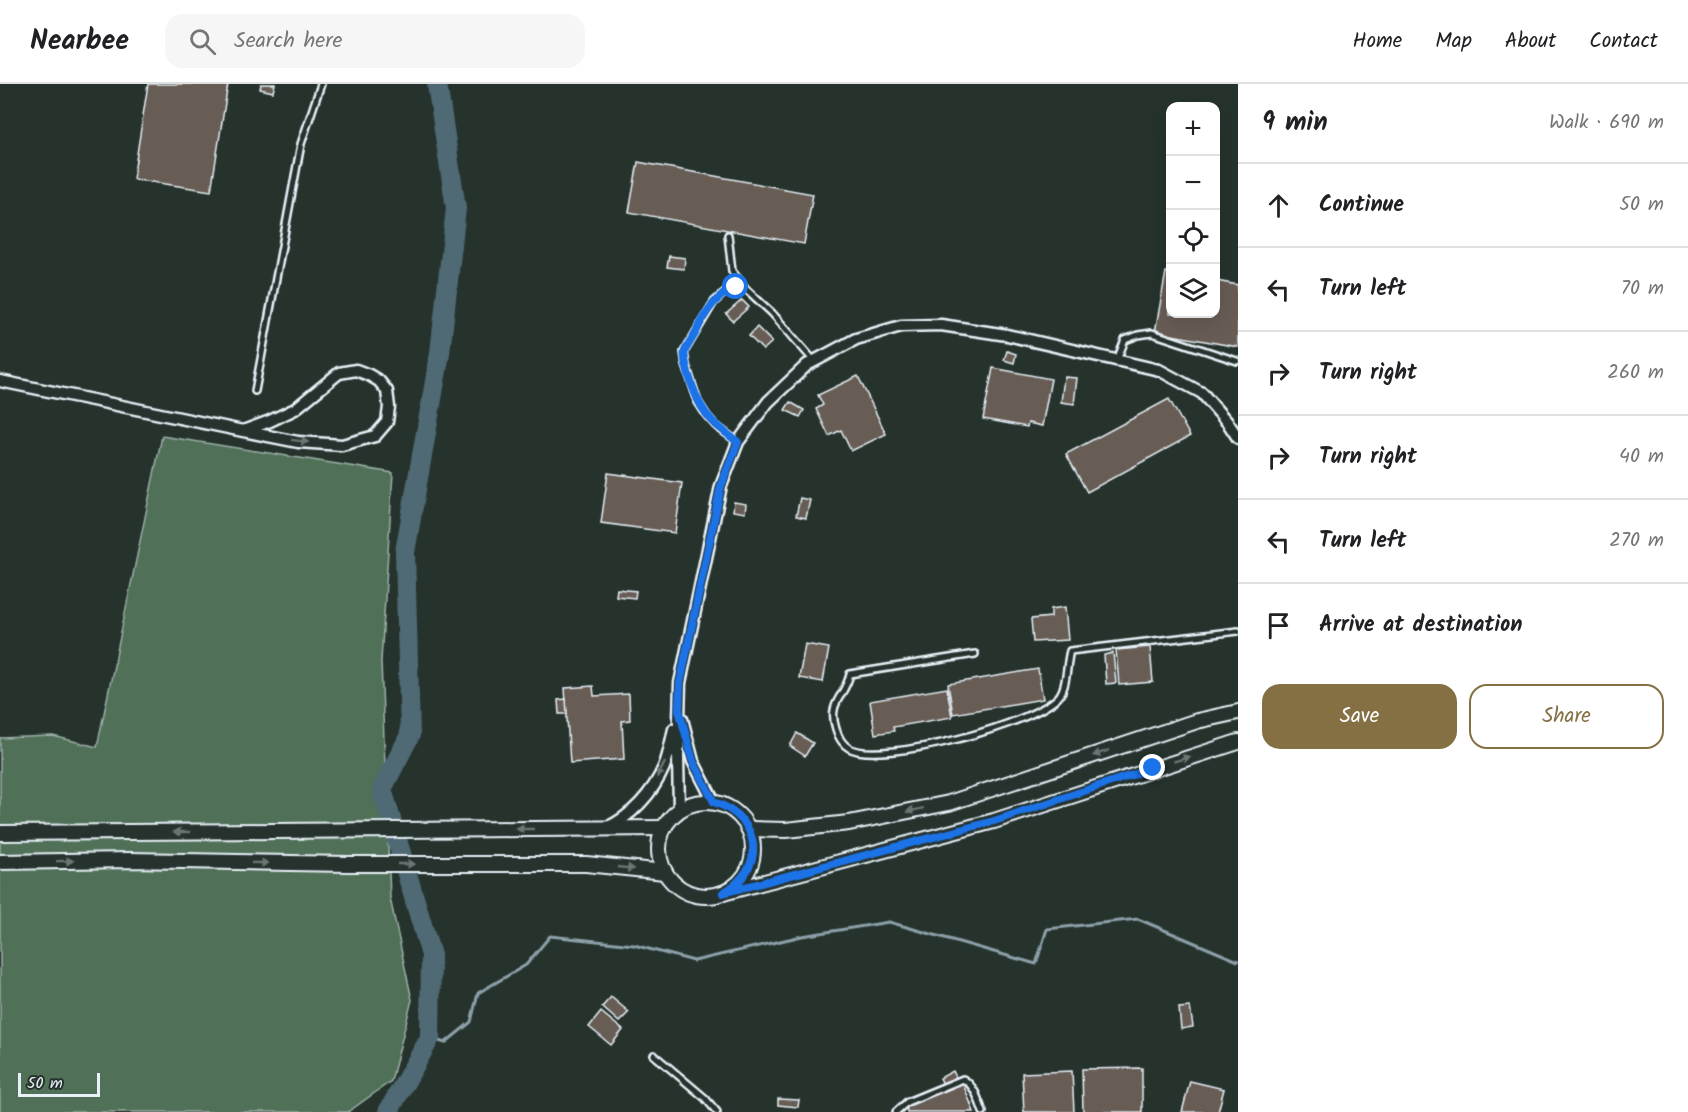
<!DOCTYPE html>
<meta charset="utf-8">
<style>
:root{--surface:#fff;--page:#f6f6f6;--text:#202124;--muted:#757577;--line:#e0e0e0;--accent:#847042}
body{margin:0;font-family:Kalam,sans-serif;background:var(--page);color:var(--text)}
.controls{position:absolute;right:18px;top:18px;display:grid;overflow:hidden;border-radius:12px;box-shadow:0 6px 24px #0002}
.controls button{width:54px;height:54px;display:grid;place-items:center;padding:0;border:0;border-bottom:2px solid var(--line);background:var(--surface);color:var(--text);font:30px sans-serif}
.scale{position:absolute;left:18px;bottom:15px;width:82px;box-sizing:border-box;padding-left:6px;border:3px solid #e8f1f8;border-top:0;font-size:16px;line-height:21px;white-space:nowrap;color:#e8f1f8;-webkit-text-stroke:4px #26332d;paint-order:stroke}
.stop{position:absolute;width:18px;height:18px;margin:-14px;border:4px solid #1a73e8;border-radius:50%;background:#fff}
.stop.end{background:#1a73e8;border-color:#fff;box-shadow:0 2px 6px #0008}
.list{margin:0;padding:0;list-style:none}
h2{display:flex;justify-content:space-between;align-items:center;height:78px;margin:0;padding:0 24px;font-size:26px}
h2 small{font-size:20px;font-weight:400;color:var(--muted)}
.list li{display:grid;grid-template-columns:39px 1fr auto;gap:18px;align-items:center;box-sizing:border-box;height:84px;padding:0 24px;border-top:2px solid var(--line)}
.list b{display:block;font-size:22px;white-space:nowrap}
.list em{font-size:20px;font-style:normal;color:var(--muted)}
.actions{display:flex;gap:12px;padding:18px 24px}
.actions a{flex:1;padding:14px 0;border:2px solid var(--accent);border-radius:18px;text-align:center;font-size:21px;color:var(--accent)}
.actions .main{background:var(--accent);color:#fff}
.icon{flex:none;width:33px;height:33px;fill:none;stroke:currentColor;stroke-width:2;stroke-linecap:round;stroke-linejoin:round}
.map{position:relative;flex:none;width:1238px;height:1028px;overflow:hidden}
header{display:flex;align-items:center;gap:36px;box-sizing:border-box;height:84px;padding:0 30px;background:var(--surface);border-bottom:2px solid var(--line)}
header strong{font-size:28px}
nav{display:flex;gap:33px;margin-inline-start:auto;font-size:21px}
.search{width:420px;height:54px;background:var(--page);display:flex;align-items:center;gap:15px;box-sizing:border-box;padding:0 21px;border-radius:18px;color:var(--muted);font-size:22px}
main{display:flex}
aside{flex:1;background:var(--surface)}
.map>svg:first-child{display:block}
</style>
<header>
<strong>Nearbee</strong>
<div class="search"><svg class="icon" aria-label="search" viewBox="0 0 24 24"><circle cx="10" cy="10" r="6"/><path d="M15 15l6 6"/></svg>Search here</div>
<nav><a>Home</a><a>Map</a><a>About</a><a>Contact</a></nav>
</header>
<main>
<div class="map">
<svg width="1238" height="1028" viewBox="0 0 1238 1028">
<rect width="100%" height="100%" fill="#26332d"/>
<filter id="ink" filterUnits="userSpaceOnUse"><feTurbulence type="fractalNoise" baseFrequency=".0167" numOctaves="2"/><feDisplacementMap in="SourceGraphic" scale="12" xChannelSelector="R" yChannelSelector="G"/><feConvolveMatrix kernelMatrix="1 2 1 2 8 2 1 2 1" color-interpolation-filters="sRGB"/></filter>
<g filter="url(#ink)">
<path fill="#517058" stroke="#9cb0a8" stroke-width="1.5" d="M162,352L393,389L381,577L390,814L412,916L391,997L348,1028H0V654L53,652L97,663Z"/>
<g fill="none" stroke-linecap="round" stroke-linejoin="round">
<path stroke="#8da0a9" stroke-width="3" d="M430,954L445,959L471,938L478,909L526,881L550,852L634,861L694,877L802,852L889,838L1036,880L1047,845L1138,835L1238,877"/>
<path stroke="#506a75" stroke-width="20" d="M388,1028L430,954L431,871L382,705L410,651L405,468L440,269L456,124L437,0"/>
</g>
<g fill="#685d55" stroke="#e8f1f8" stroke-width="1.5">
<path d="M148,0H228L211,107L133,95Z"/>
<path d="M261,0H275L273,8L260,5Z"/>
<path d="M638,78L813,110L804,160L629,128Z"/>
<path d="M669,172L685,174L684,185L667,183Z"/>
<path d="M1166,188L1170,189V230H1216V197L1238,201V263L1155,248Z"/>
<path d="M742,216L749,223L733,237L726,230Z"/>
<path d="M757,243L772,258L763,266L749,252Z"/>
<path d="M1007,267L1016,270L1014,279L1004,276Z"/>
<path d="M993,284L1051,295L1042,342L1028,339L1027,343L983,335Z"/>
<path d="M858,292L886,350L851,367L841,346L829,352L816,325L823,321L818,311Z"/>
<path d="M1064,293L1077,294L1074,320L1061,318Z"/>
<path d="M1169,315L1190,352L1087,408L1066,370Z"/>
<path d="M790,318L804,326L800,333L785,326Z"/>
<path d="M608,389L682,399L675,449L601,439Z"/>
<path d="M800,414L810,416L806,434L796,432Z"/>
<path d="M734,418L746,420L745,429L733,427Z"/>
<path d="M617,505L636,507L635,514L616,512Z"/>
<path d="M1065,523L1068,556L1033,558L1031,535L1051,533V525Z"/>
<path d="M805,560L829,564L823,598L799,594Z"/>
<path d="M1150,563L1153,598L1119,601L1116,566Z"/>
<path d="M1113,569L1116,599L1106,600L1104,571Z"/>
<path d="M1038,585L1043,615L953,630L948,600Z"/>
<path d="M593,602L594,612L629,610L630,636L622,637L624,675L570,679L565,604Z"/>
<path d="M947,604L952,633L893,643L894,647L875,650L870,617Z"/>
<path d="M566,615L567,630H559L558,616Z"/>
<path d="M797,649L813,659L805,672L790,662Z"/>
<path d="M611,913L629,928L619,938L602,923Z"/>
<path d="M1190,923L1193,943L1181,945L1179,924Z"/>
<path d="M601,928L623,946L611,961L589,943Z"/>
<path d="M1142,984V1028H1083L1082,985Z"/>
<path d="M953,987L957,995L944,1002L940,994Z"/>
<path d="M1072,987L1074,1028H1024L1022,989Z"/>
<path d="M962,997L974,1028H907L906,1020Z"/>
<path d="M1190,997L1224,1005L1218,1028H1182Z"/>
<path d="M778,1015L799,1016L798,1023L778,1021Z"/>
</g>
<g fill="none" stroke-linecap="round" stroke-linejoin="round">
<g stroke="#e8f1f8" stroke-width="10">
<g id="lane">
<path d="M728,151L732,187L746,205"/>
<path d="M1117,276L1125,256L1138,251L1152,249L1237,277"/>
<path d="M255,307L301,60L321,0"/>
<path d="M738,358L716,342L707,332L698,318L686,281L684,268L714,218L725,208L736,203L746,205L772,229L814,277"/>
<path d="M975,570L850,590C845,613 827,618 836,645C838,652 842,660 849,664C880,682 1040,639 1060,611C1068,599 1066,580 1070,567L1238,547"/>
<path d="M654,971L705,1014L717,1028"/>
<path d="M896,1028L907,1018L963,995C975,1002 978,1015 983,1028"/>
</g>
</g>
<g stroke="#e8f1f8" stroke-width="15">
<g id="street">
<path d="M0,297L243,347L298,358L342,361L375,352L387,338L389,323L387,307L379,297L369,291L356,286L339,289L295,325L270,337L243,347"/>
<path d="M682,635L693,677L714,718"/>
<path d="M679,727L678,671L680,599L721,402L738,358L768,318L807,281L856,255L901,242L941,241L1007,251L1159,286L1202,309L1228,339L1238,354"/>
<path d="M606,744C631,733 653,709 664,683C669,671 671,657 674,645"/>
</g>
</g>
<g stroke="#e8f1f8" stroke-width="18">
<g id="secondary">
<circle cx="706" cy="765" r="47"/>
<path d="M749,745L786,746L849,739L949,719L1197,637L1238,628"/>
<path d="M0,749L664,744"/>
<path d="M0,778L130,776L348,780H586L665,788"/>
<path d="M723,809L994,737L1238,658"/>
</g>
</g>
<use href="#lane" stroke="#26332d" stroke-width="5"/>
<use href="#street" stroke="#26332d" stroke-width="10"/>
<use href="#secondary" stroke="#26332d" stroke-width="14"/>
</g>
<defs><path id="oneway-solid" d="M-6-.8H1V-3.2L6.5 0L1 3.2V.8H-6Z" transform="scale(1.5)"/></defs>
<g fill="#6a7674">
<use href="#oneway-solid" transform="translate(300 357) rotate(7)"/>
<use href="#oneway-solid" transform="translate(1101 669) rotate(162)"/>
<use href="#oneway-solid" transform="translate(1182 675) rotate(-17)"/>
<use href="#oneway-solid" transform="translate(661 686) rotate(117)"/>
<use href="#oneway-solid" transform="translate(915 726) rotate(168)"/>
<use href="#oneway-solid" transform="translate(525 745) rotate(180)"/>
<use href="#oneway-solid" transform="translate(182 748) rotate(180)"/>
<use href="#oneway-solid" transform="translate(65 777) rotate(-1)"/>
<use href="#oneway-solid" transform="translate(260 779) rotate(1)"/>
<use href="#oneway-solid" transform="translate(406 780)"/>
<use href="#oneway-solid" transform="translate(626 784) rotate(6)"/>
</g>
</g>
<g fill="none" stroke-linecap="round" stroke-linejoin="round" filter="url(#ink)">
<path stroke="#1a73e8" stroke-width="8" d="M736,203C717,212 705,227 697,246C694,253 688,260 685,267C683,273 687,283 688,289C699,326 708,336 738,358L721,402L680,599L679,626L693,677L714,718C762,735 767,784 723,809L994,737L1153,684"/>
</g>
</svg>
<div class="controls">
<button>+</button>
<button>−</button>
<button><svg class="icon" aria-label="locate" viewBox="0 0 24 24"><circle cx="12" cy="12" r="6"/><path d="M12 2v4M12 18v4M2 12h4M18 12h4"/></svg></button>
<button><svg class="icon" aria-label="layers" viewBox="0 0 24 24"><path d="M12 4l9 5-9 5-9-5zM3 14l9 5 9-5"/></svg></button>
</div>
<div class="scale">50 m</div>
<div class="stop" style="left:736px;top:203px"></div>
<div class="stop end" style="left:1153px;top:684px"></div>
</div>
<aside>
<h2>9 min<small>Walk · 690 m</small></h2>
<ul class="list">
<li><svg class="icon" aria-label="ahead" viewBox="0 0 24 24"><path d="M12 20V5M6 11l6-6 6 6"/></svg><div><b>Continue</b></div><em>50 m</em></li>
<li><svg class="icon" aria-label="left" viewBox="0 0 24 24"><path d="M17 20v-9H6M10 6l-5 5 5 5"/></svg><div><b>Turn left</b></div><em>70 m</em></li>
<li><svg class="icon" aria-label="right" viewBox="0 0 24 24"><path d="M7 20v-9h11M14 6l5 5-5 5"/></svg><div><b>Turn right</b></div><em>260 m</em></li>
<li><svg class="icon" aria-label="right" viewBox="0 0 24 24"><path d="M7 20v-9h11M14 6l5 5-5 5"/></svg><div><b>Turn right</b></div><em>40 m</em></li>
<li><svg class="icon" aria-label="left" viewBox="0 0 24 24"><path d="M17 20v-9H6M10 6l-5 5 5 5"/></svg><div><b>Turn left</b></div><em>270 m</em></li>
<li><svg class="icon" aria-label="arrive" viewBox="0 0 24 24"><path d="M6 21V4h12l-3 4 3 4H6"/></svg><div><b>Arrive at destination</b></div></li>
</ul>
<div class="actions"><a class="main">Save</a><a>Share</a></div>
</aside>
</main>
